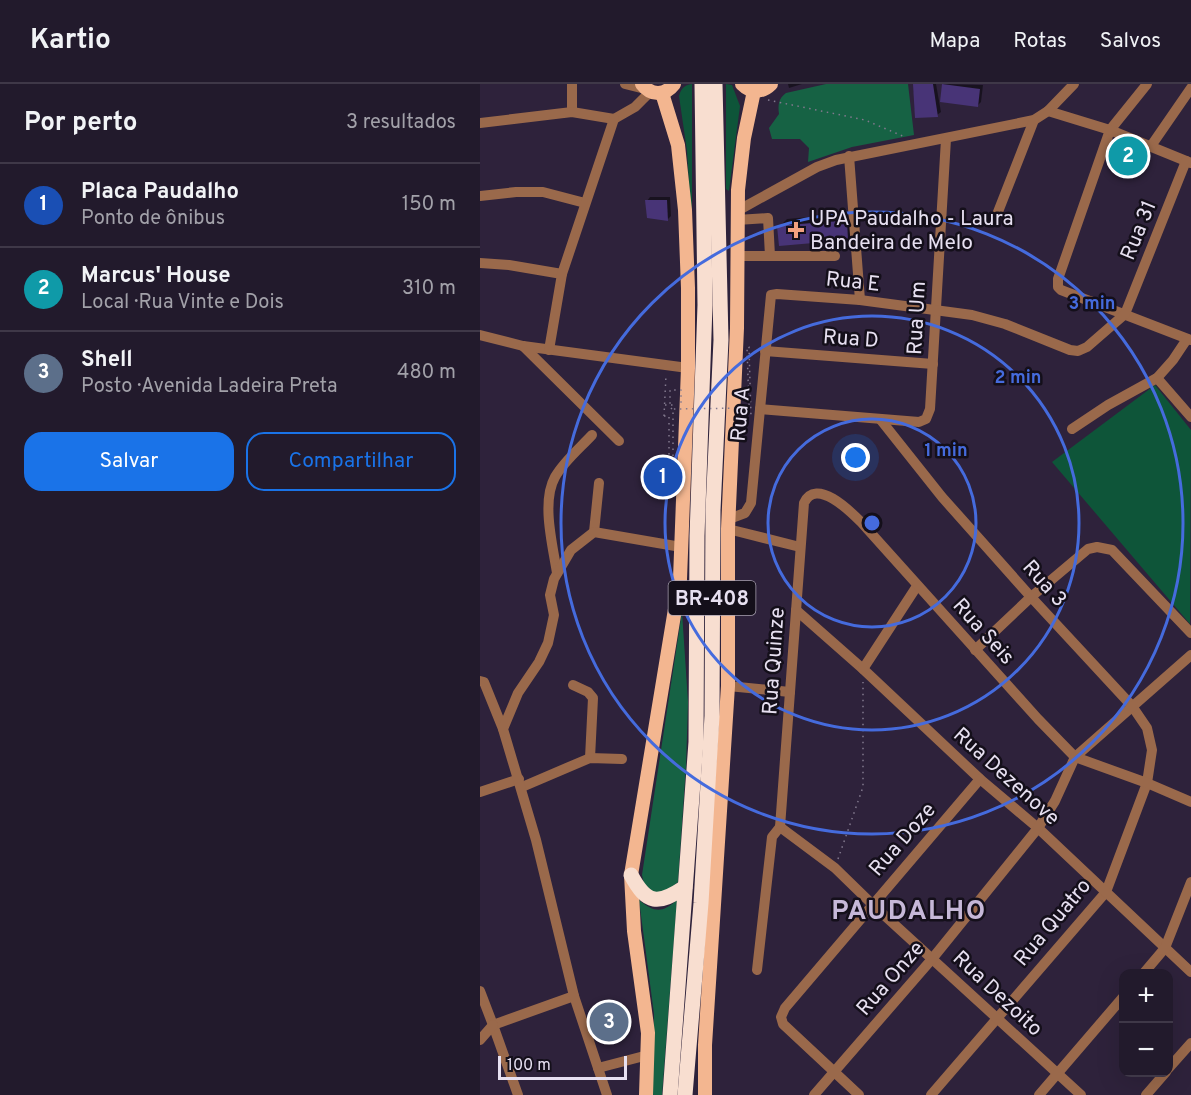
<!DOCTYPE html>
<html lang="pt">
<meta charset="utf-8">
<style>
:root{--surface:#221a2c;--page:#2e2738;--text:#f1f3f6;--muted:#a2a1a9;--line:#3f3848;--accent:#1a73e8}
body{margin:0;font-family:Overpass,sans-serif;background:var(--page);color:var(--text)}
.controls{position:absolute;right:18px;bottom:18px;display:grid;overflow:hidden;border-radius:12px;box-shadow:0 6px 24px #0002}
.controls button{width:54px;height:54px;display:grid;place-items:center;padding:0;border:0;border-bottom:2px solid var(--line);background:var(--surface);color:var(--text);font:30px sans-serif}
.scale{position:absolute;left:18px;bottom:15px;width:129px;box-sizing:border-box;padding-left:6px;border:3px solid #e7e0f1;border-top:0;font-size:16px;line-height:21px;white-space:nowrap;color:#e7e0f1;-webkit-text-stroke:4px #140f1a;paint-order:stroke}
.you{position:absolute;left:376px;top:374px;width:21px;height:21px;margin:-15px;border:4px solid #fff;border-radius:50%;background:#1a73e8;box-shadow:0 0 0 9px #1a73e833}
.badge{display:grid;place-items:center;width:39px;height:39px;border-radius:50%;background:var(--accent);color:#fff;font-size:20px;font-weight:700}
.pin{position:absolute;translate:-50% -50%;border:3px solid #fff;box-shadow:0 2px 6px #0006}
.list{margin:0;padding:0;list-style:none}
h2{display:flex;justify-content:space-between;align-items:center;height:78px;margin:0;padding:0 24px;font-size:26px}
h2 small{font-size:20px;font-weight:400;color:var(--muted)}
.list li{display:grid;grid-template-columns:39px 1fr auto;gap:18px;align-items:center;box-sizing:border-box;height:84px;padding:0 24px;border-top:2px solid var(--line)}
.list b{display:block;font-size:22px;white-space:nowrap}
.list p{margin:0;font-size:20px;white-space:nowrap;color:var(--muted)}
.list em{font-size:20px;font-style:normal;color:var(--muted)}
.actions{display:flex;gap:12px;padding:18px 24px}
.actions a{flex:1;padding:14px 0;border:2px solid var(--accent);border-radius:18px;text-align:center;font-size:21px;color:var(--accent)}
.actions .main{background:var(--accent);color:#fff}
.map{position:relative;flex:none;width:711px;height:1011px;overflow:hidden}
header{display:flex;align-items:center;gap:36px;box-sizing:border-box;height:84px;padding:0 30px;background:var(--surface);border-bottom:2px solid var(--line)}
header strong{font-size:28px}
nav{display:flex;gap:33px;margin-inline-start:auto;font-size:21px}
main{display:flex}
aside{flex:1;background:var(--surface)}
.map>svg:first-child{display:block}
</style>
<header>
<strong>Kartio</strong>
<nav><a>Mapa</a><a>Rotas</a><a>Salvos</a></nav>
</header>
<main>
<aside>
<h2>Por perto<small>3 resultados</small></h2>
<ul class="list">
<li><span class="badge" style="background:#1a4fb4">1</span><div><b>Placa Paudalho</b><p>Ponto de ônibus</p></div><em>150 m</em></li>
<li><span class="badge" style="background:#0f9aa8">2</span><div><b>Marcus' House</b><p>Local · Rua Vinte e Dois</p></div><em>310 m</em></li>
<li><span class="badge" style="background:#5c6f8a">3</span><div><b>Shell</b><p>Posto · Avenida Ladeira Preta</p></div><em>480 m</em></li>
</ul>
<div class="actions"><a class="main">Salvar</a><a>Compartilhar</a></div>
</aside>
<div class="map">
<svg width="711" height="1011" viewBox="0 0 711 1011">
<rect width="100%" height="100%" fill="#2e223b"/>
<g fill="#0e5539">
<path d="M212,0V146L207,67L199,12C201,5 204,1 212,0Z"/>
<path d="M246,0L252,1L260,22L249,107L246,105Z"/>
<path d="M675,301L711,346L710,540L572,378Z"/>
</g>
<g fill="#166244">
<path d="M346,0H428L434,51L372,63L328,78L329,64L320,55H292L289,44L299,30C298,21 298,15 306,9Z"/>
<path d="M202,528L208,618L206,682L198,798L184,810L173,808L165,804L162,791Z"/>
<path d="M159,816C175,829 182,829 197,816L182,1011H172L174,930Z"/>
</g>
<g fill="#0007">
<path d="M308,0H322L309,4Z"/>
<path d="M435,0H456L461,28L457,31Z"/>
<path d="M463,0L503,1L501,18L497,22Z"/>
<path d="M641,55L668,64L658,88L639,57Z"/>
<path d="M170,113H190L191,132L188,135L167,117Z"/>
<path d="M374,129L376,147L368,155L299,143L307,135Z"/>
</g>
<g fill="#483477">
<path d="M433,0H453L458,33L435,34Z"/>
<path d="M462,0L500,5L498,23L460,18Z"/>
<path d="M637,56L667,66L658,89L630,79Z"/>
<path d="M165,116H187L188,137L167,134Z"/>
<path d="M367,136L368,156L299,162L297,142Z"/>
</g>
<g fill="none" stroke-linecap="round" stroke-linejoin="round">
<g stroke="#82798e" stroke-width="1.5" stroke-dasharray="1.5 4.5" stroke-linecap="butt">
<path d="M288,16L385,36L425,53"/>
<path d="M185,321H195"/>
<path d="M184,332L186,291"/>
<path d="M358,775L383,703V598"/>
</g>
<g stroke="#9a694b" stroke-width="10">
<path d="M145,0L165,5"/>
<path d="M667,0L630,46L578,195V203L581,206L711,256"/>
<path d="M568,27L630,46L711,79"/>
<path d="M92,28V0"/>
<path d="M134,35L155,23L170,8"/>
<path d="M0,39L92,28L134,35"/>
<path d="M671,62L711,4"/>
<path d="M369,72L380,216"/>
<path d="M0,112L36,108H63L105,119"/>
<path d="M257,127L337,83L356,76L554,36L568,27L594,0"/>
<path d="M516,133L554,36"/>
<path d="M257,136L288,134L290,172"/>
<path d="M257,172H355"/>
<path d="M0,179L29,181L82,190"/>
<path d="M0,251L43,262L208,284"/>
<path d="M43,262L139,357"/>
<path d="M69,266L82,190L134,35"/>
<path d="M285,267L453,280"/>
<path d="M677,294L711,333"/>
<path d="M280,325L439,338L446,335L450,325L466,55"/>
<path d="M400,335L462,413L551,513L652,622L667,644L672,666L667,699L626,808L451,1011"/>
<path d="M592,345L628,321L677,294L693,276L707,255"/>
<path d="M249,435L265,429L271,419L291,211L297,210L380,216L492,231L525,240L590,266L598,267L607,263L645,230L706,77"/>
<path d="M248,445L320,463"/>
<path d="M114,448L119,399"/>
<path d="M77,489C73,462 61,418 75,393C84,377 100,364 112,351"/>
<path d="M316,526L383,585L500,695L558,744L711,888"/>
<path d="M495,566L551,513L608,465L617,463L632,466L711,549"/>
<path d="M383,585L437,502"/>
<path d="M0,597L4,598L23,645"/>
<path d="M93,601L108,608L113,614L110,674"/>
<path d="M248,602L310,608"/>
<path d="M42,703L110,674L142,675"/>
<path d="M0,708L39,695"/>
<path d="M300,743L324,419C336,393 370,427 381,438L558,635L595,673L667,699L711,718"/>
<path d="M300,743L355,784L392,820L601,1011"/>
<path d="M277,886L292,753L300,743"/>
<path d="M663,890L685,864L711,798"/>
<path d="M0,907L13,941L94,912"/>
<path d="M13,941L38,1011"/>
<path d="M0,956L13,941"/>
<path d="M118,984L168,971"/>
<path d="M688,985L711,959"/>
<path d="M127,1011L94,912L56,756L23,645L38,609L59,578L68,559L74,531L70,511L74,495L91,466L114,448L201,463"/>
<path d="M334,1011L452,875L558,744L575,717L595,673L711,571"/>
<path d="M379,1011L303,940L301,933L305,924L500,695"/>
<path d="M559,1011L644,912"/>
<path d="M666,1011L686,988"/>
</g>
<g stroke="#f3b690" stroke-width="14">
<path d="M162,0C171,12 185,12 194,0"/>
<path d="M262,0C271,9 282,9 291,0"/>
<path d="M166,1011L168,949L154,847L151,791L200,495L208,284V204L205,126L198,61L182,9"/>
<path d="M225,1011V961L248,602V445L257,244L258,106L264,54L274,7"/>
</g>
<g stroke="#f8ded0" stroke-width="15">
<path d="M151,791C167,821 178,821 205,803"/>
<path d="M190,1011L216,658L217,452L225,221L222,0"/>
<path d="M205,1011L221,819L232,632L233,426L241,256L235,0"/>
</g>
<g stroke="#82798e" stroke-width="1.5" stroke-dasharray="1.5 4.5" stroke-linecap="butt">
<path d="M192,325L190,323V306H201V321"/>
<path d="M184,332H189V380L193,381V325L269,324L267,263H269L271,333"/>
</g>
</g>
<g fill="none" stroke="#456bdd" stroke-width="3">
<circle cx="392" cy="439" r="104"/>
<circle cx="392" cy="439" r="207"/>
<circle cx="392" cy="439" r="311"/>
</g>
<path fill="#f2a07f" stroke="#140f1a" stroke-width="2" d="M313 137h6v6h6v6h-6v6h-6v-6h-6v-6h6z"/>
<g text-anchor="middle" stroke-width="5" stroke-linejoin="round" paint-order="stroke">
<rect fill="#140f1a" stroke="#a8a1b0" stroke-width="1.5" x="188.5" y="497" width="87" height="34" rx="4.5"/>
<g font-size="20" font-weight="bold" fill="#e7e0f1">
<text x="232" y="521">BR-408</text>
</g>
<g font-size="21" fill="#e7e0f1" stroke="#140f1a" text-anchor="start">
<text x="330" y="141">UPA Paudalho - Laura<tspan x="330" dy="24">Bandeira de Melo</tspan></text>
</g>
<g font-size="21" fill="#e7e0f1" stroke="#140f1a">
<text transform="translate(658 146) rotate(-68)" y="7">Rua 31</text>
<text transform="translate(373 197) rotate(6)" y="7">Rua E</text>
<text transform="translate(436 234) rotate(-87)" y="7">Rua Um</text>
<text transform="translate(371 254) rotate(4)" y="7">Rua D</text>
<text transform="translate(260 330) rotate(-85)" y="7">Rua A</text>
<text transform="translate(565 499) rotate(48)" y="7">Rua 3</text>
<text transform="translate(504 547) rotate(48)" y="7">Rua Seis</text>
<text transform="translate(293 577) rotate(-86)" y="7">Rua Quinze</text>
<text transform="translate(527 692) rotate(42)" y="7">Rua Dezenove</text>
<text transform="translate(422 755) rotate(-49)" y="7">Rua Doze</text>
<text transform="translate(572 838) rotate(-50)" y="7">Rua Quatro</text>
<text transform="translate(410 894) rotate(-49)" y="7">Rua Onze</text>
<text transform="translate(518 909) rotate(43)" y="7">Rua Dezoito</text>
</g>
<g font-size="27" font-weight="bold" letter-spacing="1.5" fill="#c6b8d8" stroke="#140f1a">
<text x="429" y="835">PAUDALHO</text>
</g>
</g>
<circle cx="392" cy="439" r="9" fill="#456bdd" stroke="#140f1a" stroke-width="3"/>
<g font-size="18" text-anchor="middle" font-weight="bold" fill="#456bdd" stroke="#140f1a" stroke-width="5" stroke-linejoin="round" paint-order="stroke">
<text x="612" y="225">3 min</text>
<text x="538" y="299">2 min</text>
<text x="466" y="372">1 min</text>
</g>
</svg>
<div class="controls">
<button>+</button>
<button>−</button>
</div>
<div class="scale">100 m</div>
<div class="you"></div>
<div class="pin badge" style="left:183px;top:393px;background:#1a4fb4">1</div>
<div class="pin badge" style="left:648px;top:72px;background:#0f9aa8">2</div>
<div class="pin badge" style="left:129px;top:938px;background:#5c6f8a">3</div>
</div>
</main>
